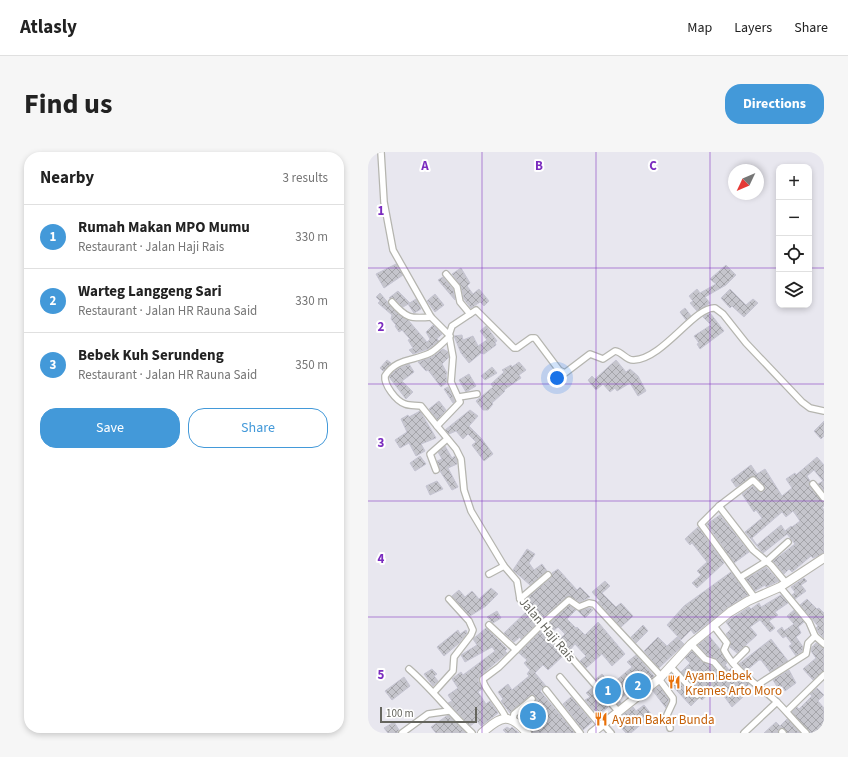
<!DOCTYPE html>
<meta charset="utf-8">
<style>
:root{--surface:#fff;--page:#f6f6f6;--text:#222;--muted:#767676;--line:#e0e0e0;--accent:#4399d9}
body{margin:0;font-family:"Source Sans 3",sans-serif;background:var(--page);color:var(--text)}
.controls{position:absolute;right:12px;top:12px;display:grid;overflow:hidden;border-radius:8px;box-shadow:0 2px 6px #0003}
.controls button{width:36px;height:36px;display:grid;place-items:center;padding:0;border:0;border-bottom:1px solid var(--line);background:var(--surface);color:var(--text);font:20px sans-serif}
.compass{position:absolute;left:360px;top:12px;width:36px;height:36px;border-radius:50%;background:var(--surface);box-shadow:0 2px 6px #0003;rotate:226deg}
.scale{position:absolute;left:12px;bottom:10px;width:97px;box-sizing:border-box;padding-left:4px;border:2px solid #65655e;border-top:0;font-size:11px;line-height:14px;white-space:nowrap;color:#65655e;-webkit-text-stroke:3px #fff;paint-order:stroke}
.you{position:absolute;left:189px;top:226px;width:14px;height:14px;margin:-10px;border:3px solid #fff;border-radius:50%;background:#1a73e8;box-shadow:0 0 0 6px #1a73e833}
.badge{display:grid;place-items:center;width:26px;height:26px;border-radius:50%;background:var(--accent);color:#fff;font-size:13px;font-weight:700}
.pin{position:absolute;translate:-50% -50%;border:2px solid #fff;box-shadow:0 1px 4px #0006}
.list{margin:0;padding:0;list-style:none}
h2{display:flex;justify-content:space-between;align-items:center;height:52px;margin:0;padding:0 16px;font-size:17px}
h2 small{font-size:13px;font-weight:400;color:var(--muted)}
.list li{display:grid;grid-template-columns:26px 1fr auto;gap:12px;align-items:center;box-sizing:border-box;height:64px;padding:0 16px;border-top:1px solid var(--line)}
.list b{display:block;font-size:15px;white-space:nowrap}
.list p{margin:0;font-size:13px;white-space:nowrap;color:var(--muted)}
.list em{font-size:13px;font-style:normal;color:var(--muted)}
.actions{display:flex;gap:8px;padding:12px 16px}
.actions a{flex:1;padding:9px 0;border:1px solid var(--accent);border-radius:16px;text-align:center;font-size:14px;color:var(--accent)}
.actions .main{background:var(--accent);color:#fff}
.icon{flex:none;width:22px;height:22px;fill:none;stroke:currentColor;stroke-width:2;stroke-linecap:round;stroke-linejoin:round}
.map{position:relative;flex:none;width:456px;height:581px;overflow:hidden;border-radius:16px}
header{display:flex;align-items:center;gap:24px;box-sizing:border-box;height:56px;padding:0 20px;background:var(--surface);border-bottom:1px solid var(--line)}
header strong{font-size:19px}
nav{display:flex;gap:22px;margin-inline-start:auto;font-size:14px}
.intro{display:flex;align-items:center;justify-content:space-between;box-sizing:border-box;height:96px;padding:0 24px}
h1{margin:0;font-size:28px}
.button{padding:10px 18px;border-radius:16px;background:var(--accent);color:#fff;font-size:14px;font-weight:700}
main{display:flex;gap:24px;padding:0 24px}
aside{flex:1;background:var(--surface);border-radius:16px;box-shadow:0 2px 6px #0003}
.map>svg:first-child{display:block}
</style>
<header>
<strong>Atlasly</strong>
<nav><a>Map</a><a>Layers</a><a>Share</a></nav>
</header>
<div class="intro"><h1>Find us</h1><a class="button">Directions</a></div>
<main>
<aside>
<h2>Nearby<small>3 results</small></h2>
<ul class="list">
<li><span class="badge">1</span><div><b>Rumah Makan MPO Mumu</b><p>Restaurant · Jalan Haji Rais</p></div><em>330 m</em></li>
<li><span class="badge">2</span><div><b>Warteg Langgeng Sari</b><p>Restaurant · Jalan HR Rauna Said</p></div><em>330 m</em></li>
<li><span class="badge">3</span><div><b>Bebek Kuh Serundeng</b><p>Restaurant · Jalan HR Rauna Said</p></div><em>350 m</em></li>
</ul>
<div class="actions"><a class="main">Save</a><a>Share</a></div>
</aside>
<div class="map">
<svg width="456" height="581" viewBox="0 0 456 581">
<defs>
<pattern id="building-cross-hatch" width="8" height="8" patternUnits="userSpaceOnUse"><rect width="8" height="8" fill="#c5c5cc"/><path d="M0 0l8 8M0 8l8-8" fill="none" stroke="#a4a4a9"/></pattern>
</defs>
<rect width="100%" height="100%" fill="#e8e7ef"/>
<g fill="url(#building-cross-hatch)" stroke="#c6c5d3" fill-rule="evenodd">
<path d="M28,112L35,123L16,136L8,122Z"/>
<path d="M358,113L368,123L358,133L337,145L342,151L329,159L322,151L325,149L321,144L329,137L332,141L348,132L342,127Z"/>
<path d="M93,116L102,131L99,134L105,142L111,137L121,149L116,154L112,150L103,156L96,147L93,134L84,122Z"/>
<path d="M75,125L85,137L87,148L70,128Z"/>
<path d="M362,137L378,153L385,147L390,151L376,165L364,154L362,156L353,146Z"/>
<path d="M30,139L42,151L35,155L27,147L21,146Z"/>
<path d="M12,141L26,158L40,168L59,190L62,187L58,180L65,173L74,182L69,187L71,189L60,197L45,202L41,198L45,196L40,188L42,187L34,178L31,180L27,174L28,173L23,167L24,163L10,151L12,149L8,145Z"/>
<path d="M67,142L76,153L67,160L59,149Z"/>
<path d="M48,147L53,157L46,161L40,152Z"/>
<path d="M317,156L323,164L318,168L312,160Z"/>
<path d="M342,161L356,179L332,197L329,192L331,191L326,184L343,173L335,165Z"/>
<path d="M118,174L129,189L127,190L128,193L116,202L113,201L101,211L93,201L86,184L94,183L95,188L105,184L110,194L119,188L112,179Z"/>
<path d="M75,197L80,200L81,205L74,212L79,221L78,223L79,230L73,235L60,218L58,219L50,210L64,205Z"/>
<path d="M19,208L23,211L15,219L12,216Z"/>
<path d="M248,208L258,220L262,217L270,224L278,239L270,244L262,231L249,239L247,236L242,240L235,232L228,238L223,232L220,228L224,224L227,227Z"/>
<path d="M151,210L158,218L151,223L153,226L136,238L137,239L124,251L125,252L120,258H115L108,249L125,235L123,232L136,220L134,218L143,213L144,215Z"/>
<path d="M41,212L46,220L34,229L45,240L38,247L21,225L29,217Z"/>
<path d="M124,215L129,221L117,228L113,224Z"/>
<path d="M101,222L108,234L98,240L91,228Z"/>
<path d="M80,235L87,249L85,251L76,237Z"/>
<path d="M71,249L78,258L69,268L61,257Z"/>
<path d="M102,258L110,264L101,274L113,286L125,302L116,309L104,293L108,290L100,282L95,287L88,279L81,282L77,278Z"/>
<path d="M52,259L68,286L53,292L57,299L48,304L41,291L32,296L27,288L39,280L33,267L40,263L41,265Z"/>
<path d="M456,269V284L453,287L446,279Z"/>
<path d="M77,294L84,306L87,304L89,308V312L80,316L90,335L84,338L72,319L69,309L74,307L70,300Z"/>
<path d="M52,304L58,312L47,319L42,311Z"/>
<path d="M449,305L456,313V339L450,332L455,329L446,318L439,324L442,329V335L456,350V354L454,355L456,358V401L445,406L443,404L424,420L421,417L416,422L405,409L427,392L419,382L395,401L377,380L394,366L388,358L386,360L374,342L385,334L392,340L396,339L397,335L386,324L368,335L363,328L383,313L389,322L397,317L414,344L424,336L418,327L427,321L428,323ZM425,359L432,369L424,375L423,374L417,379L413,373L389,393L384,386L414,360L418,365Z"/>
<path d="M69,329L75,337L62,343L58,334Z"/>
<path d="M352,363L381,400L366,411L339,372Z"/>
<path d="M330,375L356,411L329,436L324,431L333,423L329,419L339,410L324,391L322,393L317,387Z"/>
<path d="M159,397L167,402L161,411L166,418L174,412L179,419L162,433L145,418Z"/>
<path d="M398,415L411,429L398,435L397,433L387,439L378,427Z"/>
<path d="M190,417L209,438L212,435L222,445L212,450L200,444L174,466L158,447L183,426L184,421Z"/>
<path d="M363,420L380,443L359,456L326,482L323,478L313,488L299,473L316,454Z"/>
<path d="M436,426L439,429L433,433L438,439L427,447L424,443L427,440L423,435Z"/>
<path d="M237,429L242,434L234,441L248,455L253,451L265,464L253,475L230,450L232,449L224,440Z"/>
<path d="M123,436L130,442L118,454L102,464L84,444L91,438L97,445L104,439L111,447Z"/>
<path d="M413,443L420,451L407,460L410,463L401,469L407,476L402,480L392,468L382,475L389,483L369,501L362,495L363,490L358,482L363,477L358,470L381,455L383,457L391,451L393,455Z"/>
<path d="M439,447L449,457L451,456L456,461V486L451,481L448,476L450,474L432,453Z"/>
<path d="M201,453L208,458L199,467L208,476L209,475L217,483L230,470L257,502L244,514L234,502L218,516L212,509L218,504L207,492L202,498L192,487L197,482L190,475L185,479L180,472Z"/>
<path d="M222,456L225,458L217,466L210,459Z"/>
<path d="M426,458L436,470L430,475L433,481L428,485L435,495L434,499L428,504L421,494L424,492L418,484L415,486L409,479L414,475L416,479L426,472L419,464Z"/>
<path d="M129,459L133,466L125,471L119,465Z"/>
<path d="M158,460L168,472L153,487L152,485L146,490L136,481Z"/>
<path d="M275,473L280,479L268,491L263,485Z"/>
<path d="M118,476L139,497L137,499L139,501L112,524L110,528L114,537L110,540L118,552L122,549L130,561L113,574L109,569L102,574L80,551L84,549L80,543L90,536L84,527L85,526L93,520L95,523L127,499L124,495L97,510L93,503L109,493L105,487Z"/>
<path d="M90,478L92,482L98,478L99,481L91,491L76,504L69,495Z"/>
<path d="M174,478L196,503L180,518L175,513L167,521L178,534L172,539L207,581H164L151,564L167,550V544H161L142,561L133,549L135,547L130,540L140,532L144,538L161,524L159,522L162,518L156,511L159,508L151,501Z"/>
<path d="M341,484L352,497L359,511L357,513L361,518L363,516L381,532L374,539L377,543L364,555L353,540L350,543L345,538L334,548L332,546V540L325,533L333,526L326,518L318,525L313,520L322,511L317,506L324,499L334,510L344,514L356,528H362V523L349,507L339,503L330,493Z"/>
<path d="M290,485L299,494L309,485L316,492L291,516L276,499Z"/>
<path d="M403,487L420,509L402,520L393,508H391L378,519L371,512Z"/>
<path d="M448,491L456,496V519L445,528L435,517L448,506L443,499L444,495Z"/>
<path d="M268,503L286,524L280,529L276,524L262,535L264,536L251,548L253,551L250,553L228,527L234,522L244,532L264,515L259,510Z"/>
<path d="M64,517L69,522L66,524L70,529L65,534L56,522Z"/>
<path d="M421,518L428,531L417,539L414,534L410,536L405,528Z"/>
<path d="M304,523L326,546L330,547L323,554L299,528Z"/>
<path d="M36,525L42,534L24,548L17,539Z"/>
<path d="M291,534L301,547L298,556L285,539Z"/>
<path d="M224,536L240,555L232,562L235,565L233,567L217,548L222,545L218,541Z"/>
<path d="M449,536L456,543L450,549L456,556V576L451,581H442L424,560L429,555L431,557L444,544L442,542Z"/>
<path d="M203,545L224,570L215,578L195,552Z"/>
<path d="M276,553L284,563L263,581H258L247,569L265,555L268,559Z"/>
<path d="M80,563L98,581H68L63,575Z"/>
<path d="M419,567L432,581H419L415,576L411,577L410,581H396L408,570L412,574Z"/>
<path d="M26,570L31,578L30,581H20L16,576Z"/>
<path d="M139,575L142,577L144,575L151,581H138L135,578Z"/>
</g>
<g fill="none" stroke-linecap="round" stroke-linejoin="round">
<g stroke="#b5b5af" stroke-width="8">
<g id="street">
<path d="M13,0L16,50L25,98L63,165L81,183L85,205L83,230L92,250L69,274L88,297L93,307L96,338L103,359L136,414L149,429L152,447L250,559"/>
<path d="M78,122L89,135L92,150L102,162"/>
<path d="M24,150C38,166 42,167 63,165"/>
<path d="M81,183L84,174L108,158L146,196H149L163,186H167L191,218L197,221L222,202L235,207L247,199C255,200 258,209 266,208C295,207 327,154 347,156L355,162L378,191L434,250L442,256L456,259"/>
<path d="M91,245L109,242"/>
<path d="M69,274L53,254C48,253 42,254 37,252C28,249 16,233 17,224C28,206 46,209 62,201C69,197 75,190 82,184"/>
<path d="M68,318L62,302L79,287"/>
<path d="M445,332L456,346"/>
<path d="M351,354L385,398L403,413L418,431"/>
<path d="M121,422L136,414"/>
<path d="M373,425L399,409L420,390"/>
<path d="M412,435L441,470L447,484L456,492"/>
<path d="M387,446L333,372L351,354L385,328L393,336"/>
<path d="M152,447L180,423"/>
<path d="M121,473L148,498"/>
<path d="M345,473L359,491L356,498C367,520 391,533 409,550C419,560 428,571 438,581"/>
<path d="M323,492L337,507L346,510L359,525"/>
<path d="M365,511L378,498"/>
<path d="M302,514L329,543"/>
<path d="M41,517C64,537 81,560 104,581"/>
<path d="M192,525L233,574"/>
<path d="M291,527L305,546V550L299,563L302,576"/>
<path d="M391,532L438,502L440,491L447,484"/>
<path d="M178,538L212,581"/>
<path d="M66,540L85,519L86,505L103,483L105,478L101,469L81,447"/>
<path d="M419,559L456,523"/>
<path d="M138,566C134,555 114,535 115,527L131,515L173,473L201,448L211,455L221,451L226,452L293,524"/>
<path d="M145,567L146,562L164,547"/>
<path d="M235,572L243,581"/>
<path d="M414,580L415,581"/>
<path d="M34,581L60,562L81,559"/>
<path d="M376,581L409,550"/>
</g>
</g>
<g stroke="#b6b5ae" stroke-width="10">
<g id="secondary">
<path d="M114,581C133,564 141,560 159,581"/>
<path d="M224,581L291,527L323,492L362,460L380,449L412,435L456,406"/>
</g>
</g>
<use href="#street" stroke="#fff" stroke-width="5.5"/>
<use href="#secondary" stroke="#fff" stroke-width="8"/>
</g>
<path fill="none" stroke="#7b2cbf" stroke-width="1" stroke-opacity="0.55" d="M114,0V581M228,0V581M342,0V581M0,116H411M441,116H456M0,232H456M0,349H456M0,465H456"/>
<defs>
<g id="restaurant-bare" transform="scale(1.08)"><path d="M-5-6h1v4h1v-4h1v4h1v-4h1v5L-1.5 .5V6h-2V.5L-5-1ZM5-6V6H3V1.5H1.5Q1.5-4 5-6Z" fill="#e8710a" stroke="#fff" stroke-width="2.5" paint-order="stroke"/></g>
</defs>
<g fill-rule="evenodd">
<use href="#restaurant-bare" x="306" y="530"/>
<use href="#restaurant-bare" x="233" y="567"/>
</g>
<g text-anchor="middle" stroke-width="4" stroke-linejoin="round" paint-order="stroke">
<g font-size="13" fill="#65655e" stroke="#fff">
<text transform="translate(180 477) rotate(50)" y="5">Jalan Haji Rais</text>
</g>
<g font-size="13" fill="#c56008" stroke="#fff" text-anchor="start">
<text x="317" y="528">Ayam Bebek<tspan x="317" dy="15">Kremes Arto Moro</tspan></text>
<text x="244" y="572">Ayam Bakar Bunda</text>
</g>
</g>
<g font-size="13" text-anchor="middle" font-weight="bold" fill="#7b2cbf" stroke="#fff" stroke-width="4" stroke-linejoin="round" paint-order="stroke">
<text x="57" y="18">A</text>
<text x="171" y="18">B</text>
<text x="285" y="18">C</text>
<text x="13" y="63">1</text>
<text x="13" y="179">2</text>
<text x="13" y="295">3</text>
<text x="13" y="411">4</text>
<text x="13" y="527">5</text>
</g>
</svg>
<div class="controls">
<button>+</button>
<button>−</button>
<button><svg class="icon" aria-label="locate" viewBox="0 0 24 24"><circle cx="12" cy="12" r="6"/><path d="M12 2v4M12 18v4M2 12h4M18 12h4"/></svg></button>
<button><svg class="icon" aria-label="layers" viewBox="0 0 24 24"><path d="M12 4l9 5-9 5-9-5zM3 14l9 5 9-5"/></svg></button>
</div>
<svg class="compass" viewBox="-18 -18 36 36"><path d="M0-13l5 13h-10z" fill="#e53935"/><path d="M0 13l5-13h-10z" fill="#767676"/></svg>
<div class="scale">100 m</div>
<div class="you"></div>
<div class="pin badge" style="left:240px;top:539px">1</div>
<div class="pin badge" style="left:270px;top:534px">2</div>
<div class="pin badge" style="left:165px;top:564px">3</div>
</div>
</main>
